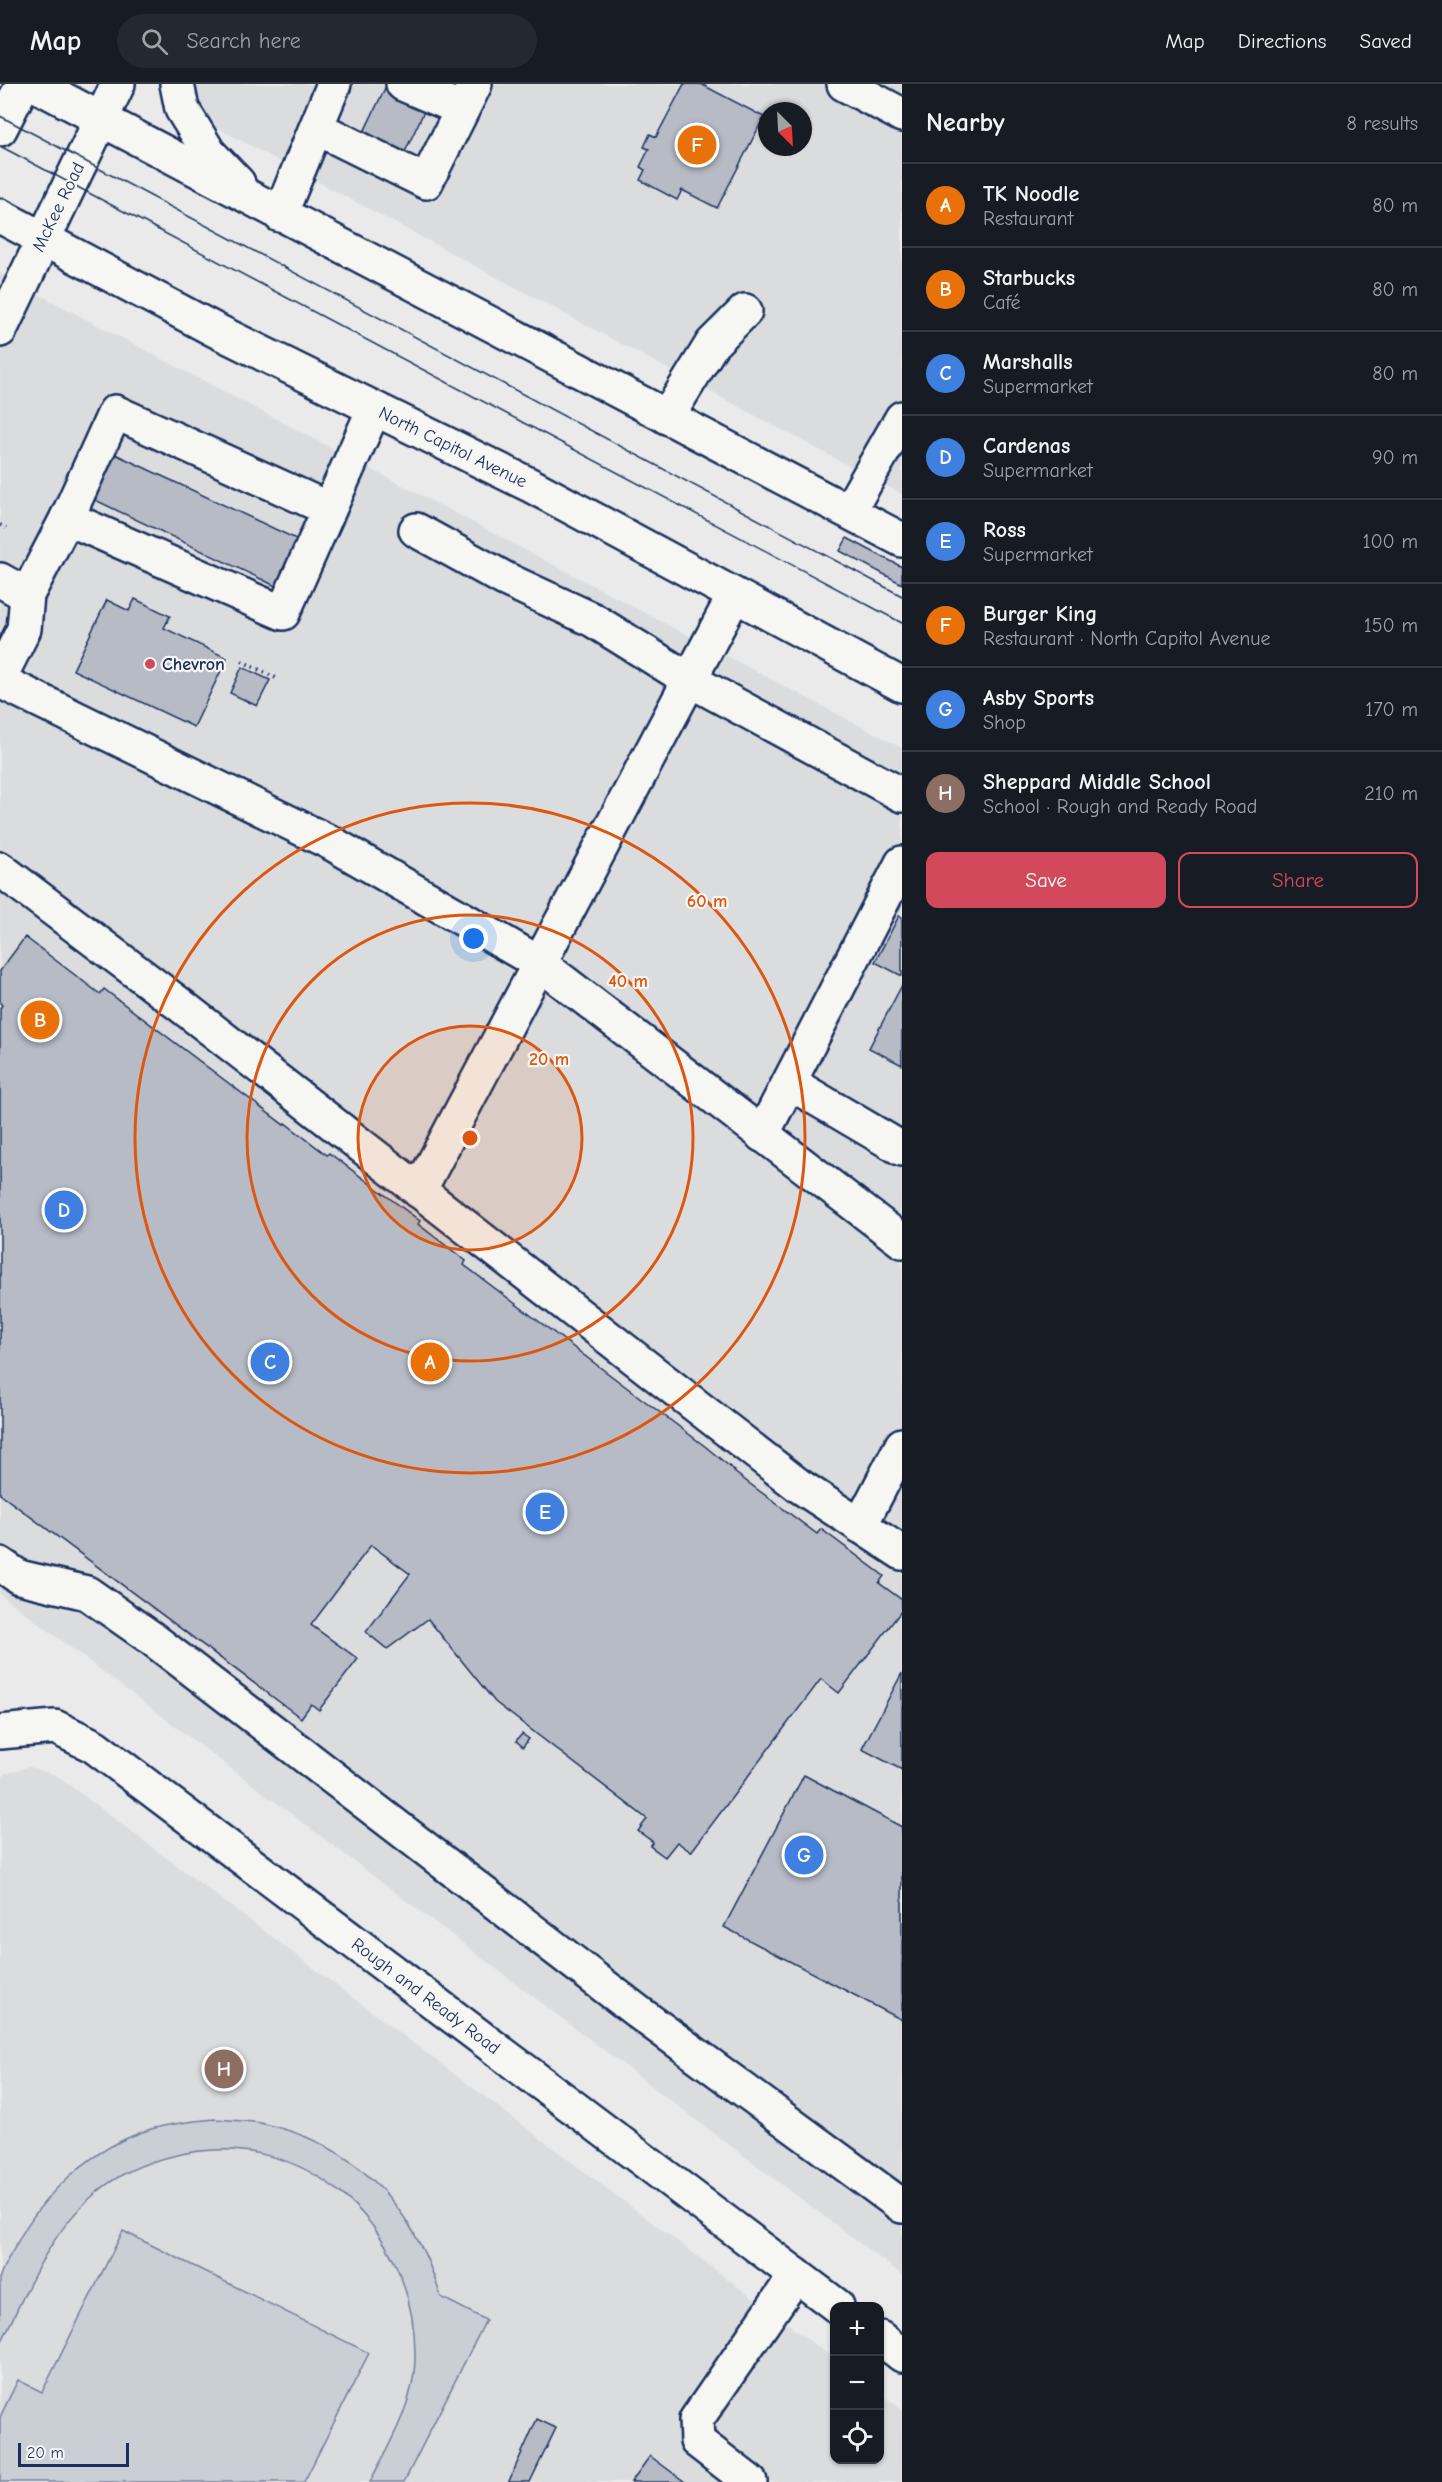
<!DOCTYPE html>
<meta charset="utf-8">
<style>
:root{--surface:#171b24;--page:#242831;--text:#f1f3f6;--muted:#9ea1a6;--line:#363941;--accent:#d1495b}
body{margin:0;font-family:"Comic Neue",sans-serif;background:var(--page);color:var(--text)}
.controls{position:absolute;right:18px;bottom:18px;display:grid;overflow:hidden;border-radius:12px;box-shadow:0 2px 4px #0004}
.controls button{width:54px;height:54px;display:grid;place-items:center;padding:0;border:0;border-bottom:2px solid var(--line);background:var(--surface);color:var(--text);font:30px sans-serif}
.compass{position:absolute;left:758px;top:18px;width:54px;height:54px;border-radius:50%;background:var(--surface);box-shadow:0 2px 4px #0004;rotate:156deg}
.scale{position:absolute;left:18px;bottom:15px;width:111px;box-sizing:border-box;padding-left:6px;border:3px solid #1b2f5e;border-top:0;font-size:16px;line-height:21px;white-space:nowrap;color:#1b2f5e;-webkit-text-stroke:4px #f6f6f2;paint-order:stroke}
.you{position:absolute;left:474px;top:855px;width:21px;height:21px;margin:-15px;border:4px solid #fff;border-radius:50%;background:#1a73e8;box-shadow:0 0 0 9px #1a73e833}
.badge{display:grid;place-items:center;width:39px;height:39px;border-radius:50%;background:var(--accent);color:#fff;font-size:20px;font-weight:700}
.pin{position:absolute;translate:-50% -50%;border:3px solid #fff;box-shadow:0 2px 6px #0006}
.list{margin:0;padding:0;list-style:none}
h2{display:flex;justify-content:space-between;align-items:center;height:78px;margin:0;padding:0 24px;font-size:26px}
h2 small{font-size:20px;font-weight:400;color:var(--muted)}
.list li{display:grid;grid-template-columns:39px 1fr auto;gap:18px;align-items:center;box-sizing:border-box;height:84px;padding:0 24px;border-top:2px solid var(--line)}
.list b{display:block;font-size:22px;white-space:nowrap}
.list p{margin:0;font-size:20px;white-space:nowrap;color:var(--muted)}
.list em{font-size:20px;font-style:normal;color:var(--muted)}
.actions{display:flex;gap:12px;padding:18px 24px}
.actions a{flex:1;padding:14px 0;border:2px solid var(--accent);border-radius:12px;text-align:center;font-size:21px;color:var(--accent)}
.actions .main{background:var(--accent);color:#fff}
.icon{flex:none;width:33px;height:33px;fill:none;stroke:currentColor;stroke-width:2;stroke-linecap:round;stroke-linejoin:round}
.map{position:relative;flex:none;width:902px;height:2398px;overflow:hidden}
header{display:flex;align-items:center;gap:36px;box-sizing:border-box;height:84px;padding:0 30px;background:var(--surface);border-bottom:2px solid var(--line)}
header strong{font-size:28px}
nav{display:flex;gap:33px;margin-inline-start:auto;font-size:21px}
.search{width:420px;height:54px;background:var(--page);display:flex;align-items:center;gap:15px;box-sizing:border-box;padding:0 21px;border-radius:33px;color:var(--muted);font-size:22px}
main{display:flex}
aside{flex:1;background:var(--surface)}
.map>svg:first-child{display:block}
</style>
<header>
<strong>Map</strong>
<div class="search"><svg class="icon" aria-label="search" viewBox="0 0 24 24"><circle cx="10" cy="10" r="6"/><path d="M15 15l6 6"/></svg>Search here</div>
<nav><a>Map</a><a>Directions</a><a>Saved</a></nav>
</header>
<main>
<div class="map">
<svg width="902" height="2398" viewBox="0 0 902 2398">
<rect width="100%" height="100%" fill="#e9eae9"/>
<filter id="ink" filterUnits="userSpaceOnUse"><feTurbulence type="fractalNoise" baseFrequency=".0167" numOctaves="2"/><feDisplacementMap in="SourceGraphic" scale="12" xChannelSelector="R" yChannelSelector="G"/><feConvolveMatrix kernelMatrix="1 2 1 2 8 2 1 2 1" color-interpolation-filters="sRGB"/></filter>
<g filter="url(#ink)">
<g fill="#dadcde" fill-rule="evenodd">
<path d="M195,0H902V410L182,25ZM767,27H803V63H767Z"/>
<path d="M0,190L902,664V2191L0,1510Z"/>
<path d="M29,1683L56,1691L834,2275V2376H880V2309L902,2326V2398H0V1695L7,1689Z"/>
</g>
<g fill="#caced5" stroke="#727e9a" stroke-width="1.5">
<path d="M214,2035C229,2036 245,2036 260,2039C356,2059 413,2121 441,2213L486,2236L404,2398H370C389,2360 414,2320 415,2276C418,2144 305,2039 173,2072C146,2078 118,2090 96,2109C49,2148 27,2207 0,2261C0,2244 0,2205 0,2192C3,2182 10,2172 15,2163C42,2109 93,2063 151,2045C171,2039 193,2037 214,2035Z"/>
<path d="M123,2147L369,2269L304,2398H0V2333L18,2296L42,2308Z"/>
</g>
<g fill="#b6bbc6" stroke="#1b2f5e" stroke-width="1.5">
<path d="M387,0H437L403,72L362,52Z"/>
<path d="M684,0H701L764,33L717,124L682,106L677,116L640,96L645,86L640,83L649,65L644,63L650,50L656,53Z"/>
<path d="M115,370L309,461L286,507L93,415Z"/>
<path d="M847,454L902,483V500L840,467Z"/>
<path d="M135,515L170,532L164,544L227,574L194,643L73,586L107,516L129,527Z"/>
<path d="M242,583L270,596L257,622L230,609Z"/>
<path d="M899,832L902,833V892L875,878Z"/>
<path d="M25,853L100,910L104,905L284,1041L285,1039L327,1071L329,1069L420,1137L418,1140L466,1177L464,1181L706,1363L735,1387L734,1388L817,1450L821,1445L884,1492L879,1499L902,1516V1526L839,1609L821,1595L691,1768L677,1758L665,1773L650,1762L653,1758L638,1747L647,1735L495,1618L428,1535L387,1565L366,1548L410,1490L371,1461L311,1541L358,1575L319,1626L311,1620L301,1634L0,1410V924L2,921L0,919V887Z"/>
<path d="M902,901V981L869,964Z"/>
<path d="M902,1589V1686L862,1665Z"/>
<path d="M522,1650L529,1655L523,1663L516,1657Z"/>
<path d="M804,1691L902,1743V1936L724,1843Z"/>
<path d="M537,2335L556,2344L530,2398H510L509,2397Z"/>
<path d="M650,2372L685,2398H631Z"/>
</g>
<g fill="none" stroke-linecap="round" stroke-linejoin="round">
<g stroke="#1b2f5e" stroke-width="38">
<g id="minor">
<path d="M403,0L462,25"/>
<path d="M844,0L902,31"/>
<path d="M317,44L426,98L475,0"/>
<path d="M280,131L334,0"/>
<path d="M667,333L712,260L745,227"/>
<path d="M849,427L902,334"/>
<path d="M67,434L283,529L374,325"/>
<path d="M416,446L505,495L593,536L688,595L902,711"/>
<path d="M0,496L27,511"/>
<path d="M0,593L24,545L27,511L67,434L115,328L329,425"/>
<path d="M0,597L333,760L539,879L902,1157"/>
<path d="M0,785L179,920L798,1401L902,1469"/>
<path d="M790,999L902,1065"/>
<path d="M762,1051L902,779"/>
<path d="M419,1107L734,512"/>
<path d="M860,1442L902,1361"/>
<path d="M0,1480L19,1493L87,1509L150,1553L642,1931L902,2122"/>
<path d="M0,1648L55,1643L94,1662L837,2222"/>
<path d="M880,2254L902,2271"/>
<path d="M750,2398L697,2357L696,2336L796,2191"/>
</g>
</g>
<g stroke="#1b2f5e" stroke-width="38">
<g id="major">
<path d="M34,0L902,456"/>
<path d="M177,0L182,25L209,69L238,99"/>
<path d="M0,45L23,0"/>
<path d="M0,132L215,246L532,402L902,601"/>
<path d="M0,246L118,0"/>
</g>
</g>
<g stroke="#1b2f5e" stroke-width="4" stroke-dasharray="1.5 4.5" stroke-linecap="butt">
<path d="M0,441L6,444"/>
<path d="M242,577L276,594"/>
</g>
<use href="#minor" stroke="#f6f6f2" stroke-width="33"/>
<use href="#major" stroke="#f6f6f2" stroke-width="33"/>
<g stroke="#1b2f5e" stroke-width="1.5">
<path d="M0,32L902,512"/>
<path d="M0,62L902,539"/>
</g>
</g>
</g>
<circle cx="470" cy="1054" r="112" fill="#de5710" fill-opacity=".12"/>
<g fill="none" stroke="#de5710" stroke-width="3">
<circle cx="470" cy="1054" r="112"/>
<circle cx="470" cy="1054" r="223"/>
<circle cx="470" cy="1054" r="335"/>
</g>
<circle fill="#d1495b" stroke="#f6f6f2" stroke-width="2" cx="150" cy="580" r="6"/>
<g text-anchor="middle" stroke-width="4.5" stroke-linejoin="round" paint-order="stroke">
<g font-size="18" fill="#1b2f5e" stroke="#f6f6f2">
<text transform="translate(58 123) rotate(-64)" y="6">McKee Road</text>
<text transform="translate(453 363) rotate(26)" y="6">North Capitol Avenue</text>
<text transform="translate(426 1912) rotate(37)" y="6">Rough and Ready Road</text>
</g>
<g font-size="18" font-weight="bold" fill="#1b2f5e" stroke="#f6f6f2" text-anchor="start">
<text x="162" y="586">Chevron</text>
</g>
</g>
<circle cx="470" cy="1054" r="9" fill="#de5710" stroke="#f6f6f2" stroke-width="3"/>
<g font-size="18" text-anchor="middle" font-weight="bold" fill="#de5710" stroke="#f6f6f2" stroke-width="4.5" stroke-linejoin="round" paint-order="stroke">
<text x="707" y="823">60 m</text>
<text x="628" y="903">40 m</text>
<text x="549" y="981">20 m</text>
</g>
</svg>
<div class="controls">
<button>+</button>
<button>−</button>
<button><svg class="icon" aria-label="locate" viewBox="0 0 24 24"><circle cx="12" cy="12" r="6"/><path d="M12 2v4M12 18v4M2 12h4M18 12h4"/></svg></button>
</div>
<svg class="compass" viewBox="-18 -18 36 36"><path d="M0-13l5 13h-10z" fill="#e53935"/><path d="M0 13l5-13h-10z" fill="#9ea1a6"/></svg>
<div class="scale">20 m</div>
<div class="you"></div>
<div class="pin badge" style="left:430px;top:1278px;background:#e8710a">A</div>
<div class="pin badge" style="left:40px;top:936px;background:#e8710a">B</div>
<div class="pin badge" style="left:270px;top:1278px;background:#3f7fe0">C</div>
<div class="pin badge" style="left:64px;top:1126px;background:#3f7fe0">D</div>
<div class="pin badge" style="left:545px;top:1428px;background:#3f7fe0">E</div>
<div class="pin badge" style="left:697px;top:61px;background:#e8710a">F</div>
<div class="pin badge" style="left:804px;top:1771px;background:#3f7fe0">G</div>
<div class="pin badge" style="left:224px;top:1985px;background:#8d6e63">H</div>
</div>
<aside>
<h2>Nearby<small>8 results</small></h2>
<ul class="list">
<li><span class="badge" style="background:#e8710a">A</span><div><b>TK Noodle</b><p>Restaurant</p></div><em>80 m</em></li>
<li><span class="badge" style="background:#e8710a">B</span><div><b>Starbucks</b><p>Café</p></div><em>80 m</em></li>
<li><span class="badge" style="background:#3f7fe0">C</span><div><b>Marshalls</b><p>Supermarket</p></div><em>80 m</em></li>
<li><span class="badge" style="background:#3f7fe0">D</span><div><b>Cardenas</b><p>Supermarket</p></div><em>90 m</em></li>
<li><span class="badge" style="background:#3f7fe0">E</span><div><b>Ross</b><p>Supermarket</p></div><em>100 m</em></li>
<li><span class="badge" style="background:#e8710a">F</span><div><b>Burger King</b><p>Restaurant · North Capitol Avenue</p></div><em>150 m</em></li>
<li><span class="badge" style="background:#3f7fe0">G</span><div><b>Asby Sports</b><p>Shop</p></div><em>170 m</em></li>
<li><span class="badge" style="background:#8d6e63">H</span><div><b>Sheppard Middle School</b><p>School · Rough and Ready Road</p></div><em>210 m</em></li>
</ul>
<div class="actions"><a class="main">Save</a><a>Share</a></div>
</aside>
</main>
